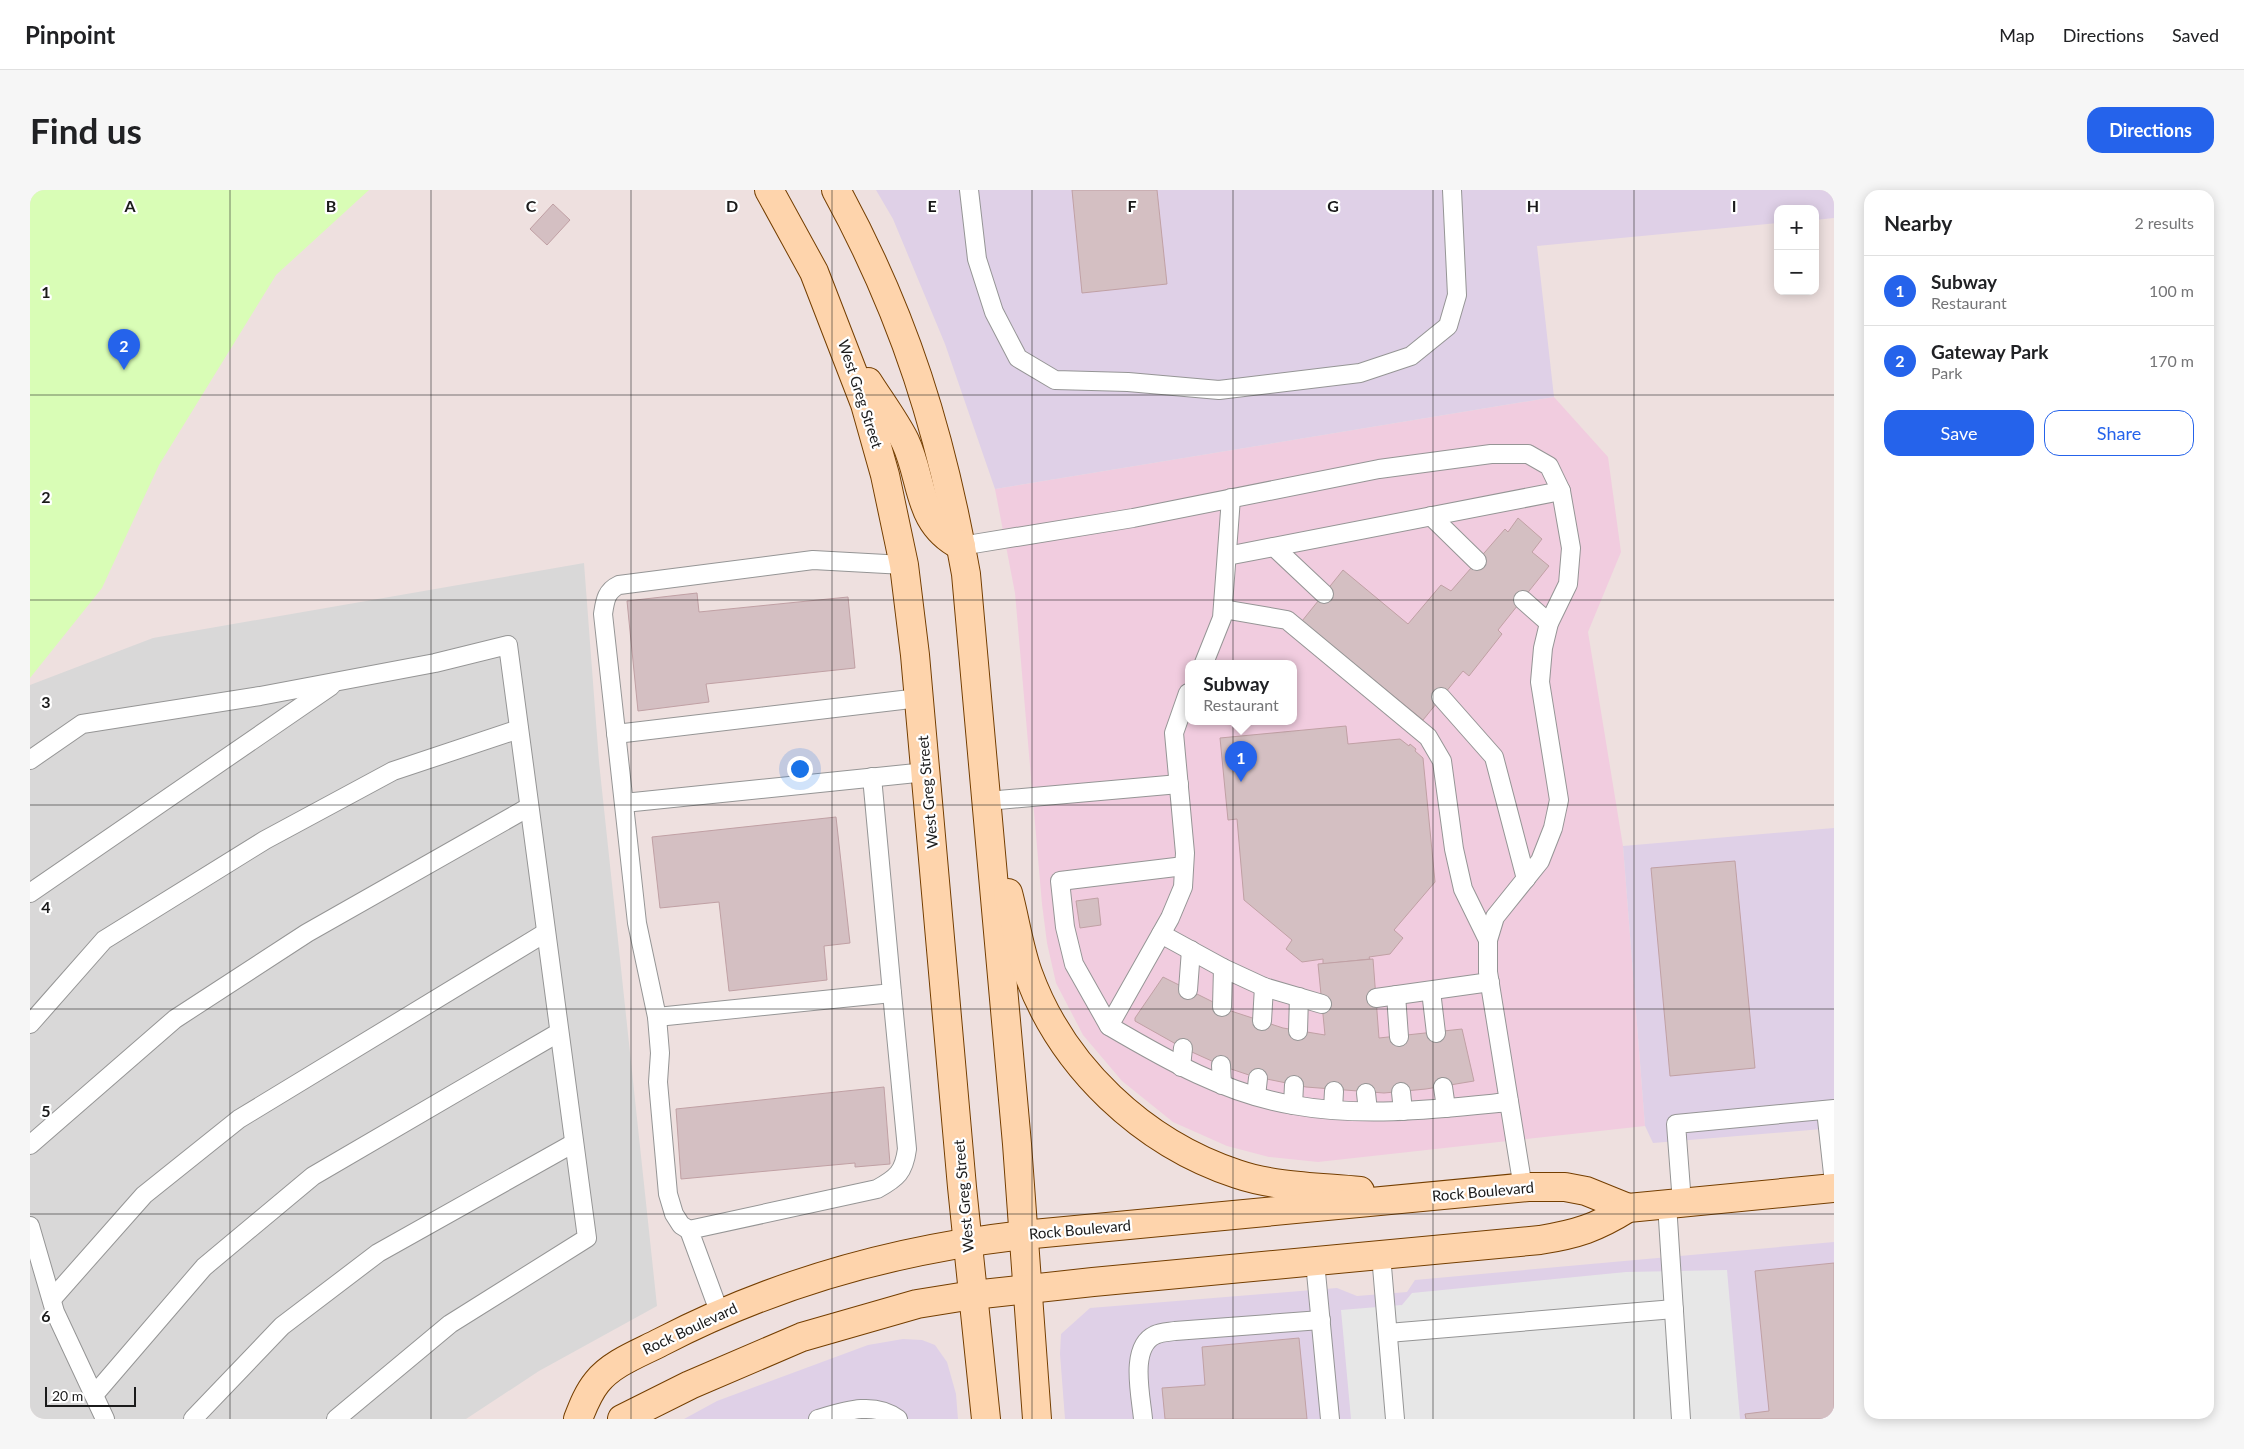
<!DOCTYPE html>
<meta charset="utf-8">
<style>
:root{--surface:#fff;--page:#f6f6f6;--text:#202124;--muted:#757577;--line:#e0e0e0;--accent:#2563eb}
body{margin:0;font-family:Lato,sans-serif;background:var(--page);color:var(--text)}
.controls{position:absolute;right:15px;top:15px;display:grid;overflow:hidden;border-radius:10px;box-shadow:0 2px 12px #0003}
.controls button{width:45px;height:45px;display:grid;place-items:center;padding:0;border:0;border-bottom:1px solid var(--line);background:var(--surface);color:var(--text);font:25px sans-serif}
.scale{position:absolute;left:15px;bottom:12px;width:91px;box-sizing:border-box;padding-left:5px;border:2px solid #1b1b1b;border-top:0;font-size:14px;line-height:18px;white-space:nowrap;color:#1b1b1b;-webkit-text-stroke:4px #fff;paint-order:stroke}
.you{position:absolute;left:769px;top:578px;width:18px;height:18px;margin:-12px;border:4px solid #fff;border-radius:50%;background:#1a73e8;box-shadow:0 0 0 8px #1a73e833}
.badge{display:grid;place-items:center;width:32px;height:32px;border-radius:50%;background:var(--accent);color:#fff;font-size:16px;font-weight:700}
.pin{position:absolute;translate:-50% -41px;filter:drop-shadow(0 1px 2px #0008)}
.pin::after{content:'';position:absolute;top:26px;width:18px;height:15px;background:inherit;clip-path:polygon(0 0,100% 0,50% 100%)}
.popup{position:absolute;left:1155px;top:470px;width:112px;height:65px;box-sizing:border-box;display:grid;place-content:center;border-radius:10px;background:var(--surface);filter:drop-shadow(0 1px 4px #0005);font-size:16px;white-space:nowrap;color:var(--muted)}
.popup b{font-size:19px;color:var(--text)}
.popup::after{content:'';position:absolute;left:50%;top:100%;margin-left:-10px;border:10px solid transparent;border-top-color:var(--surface)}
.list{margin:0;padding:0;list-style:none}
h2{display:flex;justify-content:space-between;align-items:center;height:65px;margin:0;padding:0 20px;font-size:21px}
h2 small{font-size:16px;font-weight:400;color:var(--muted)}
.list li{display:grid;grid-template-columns:32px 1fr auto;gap:15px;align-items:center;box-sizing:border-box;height:70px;padding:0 20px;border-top:1px solid var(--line)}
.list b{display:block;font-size:19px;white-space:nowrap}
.list p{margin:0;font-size:16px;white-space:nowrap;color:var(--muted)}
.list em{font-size:16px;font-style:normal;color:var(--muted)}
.actions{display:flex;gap:10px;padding:15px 20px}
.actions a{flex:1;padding:11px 0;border:1px solid var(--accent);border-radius:15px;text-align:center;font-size:18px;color:var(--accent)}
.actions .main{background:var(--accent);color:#fff}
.map{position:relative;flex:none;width:1804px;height:1229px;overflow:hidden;border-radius:15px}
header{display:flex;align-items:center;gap:30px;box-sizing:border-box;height:70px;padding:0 25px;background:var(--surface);border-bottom:1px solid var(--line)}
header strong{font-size:24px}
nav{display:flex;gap:28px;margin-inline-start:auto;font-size:18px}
.intro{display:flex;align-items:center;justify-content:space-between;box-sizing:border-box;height:120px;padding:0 30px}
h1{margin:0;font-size:35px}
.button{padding:12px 22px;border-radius:15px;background:var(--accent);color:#fff;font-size:18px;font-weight:700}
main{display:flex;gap:30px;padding:0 30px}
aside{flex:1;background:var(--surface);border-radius:15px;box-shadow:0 2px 12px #0003}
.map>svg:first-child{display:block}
</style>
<header>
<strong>Pinpoint</strong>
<nav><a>Map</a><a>Directions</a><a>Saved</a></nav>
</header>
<div class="intro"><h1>Find us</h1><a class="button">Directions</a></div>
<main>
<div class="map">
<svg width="1804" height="1229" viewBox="0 0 1804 1229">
<rect width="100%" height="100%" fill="#eee0df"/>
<path fill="#d9d8d8" d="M554,373L569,572L627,1116L509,1181L436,1229H0V495L123,448Z"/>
<path fill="#f1ccdf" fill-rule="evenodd" d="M1524,207L1578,267L1591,362L1558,442L1593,656L1615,936L1288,972L1239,967L1197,956L1143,932L1092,891L1053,845L1026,793L1017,753L1012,714L985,403L965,299ZM1158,473H1264V531H1158Z"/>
<g fill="#dfd0e7">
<path d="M846,0H1804V28L1785,30V19H1748V33L1507,56L1524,207L965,299L915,154L863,29Z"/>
<path d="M1804,638V938L1623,953L1615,936L1593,656Z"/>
<path d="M1804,1052V1229H1035L1030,1164L1031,1144L1060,1118L1307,1098L1327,1106L1377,1102L1385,1090Z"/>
<path d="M873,1149L892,1150L905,1155L917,1172L926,1204L928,1229H654L687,1211L838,1155Z"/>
</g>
<path fill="#d9fdb6" d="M0,0H339L246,85L129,275L72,398L0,488Z"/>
<path fill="#e7e7e7" d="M1697,1080L1710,1229H1321L1311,1120L1372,1115L1382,1103L1596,1082Z"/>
<g fill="#d4bfc2" stroke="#c0a0a4">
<path d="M1042,0H1127L1137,94L1052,103Z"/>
<path d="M523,14L540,30L517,55L500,39Z"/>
<path d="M1488,328L1512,349L1502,362L1519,376L1468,440L1472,444L1439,486L1433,481L1393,530L1272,431L1313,380L1378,434L1411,395L1421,401L1475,339L1478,342Z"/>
<path d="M667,403L669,422L818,407L825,478L676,494L679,512L608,521L597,411Z"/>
<path d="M1316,536L1318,554L1370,549L1379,556L1380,554L1386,559L1385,561L1393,568L1405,692L1364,740L1373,748L1360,764L1339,767L1340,769L1293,774V769L1272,772L1256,759L1262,750L1214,710L1207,629L1198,630L1190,548Z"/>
<path d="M806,627L820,753L794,756L797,790L699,801L689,712L630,718L622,647Z"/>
<path d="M1705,671L1725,878L1640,886L1621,678Z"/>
<path d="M1068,708L1071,735L1050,738L1046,711Z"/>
<path d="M1343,769L1349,848L1432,839L1444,891L1396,899L1354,903L1276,897L1222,886L1195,877L1153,858L1105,831V828L1133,787L1201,821L1253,838L1295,845L1288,774Z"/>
<path d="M854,897L860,974L825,977V973L651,989L646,919Z"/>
<path d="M1804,1073V1229H1716L1715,1224L1739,1221L1725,1081Z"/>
<path d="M1269,1148L1277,1229H1135L1132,1198L1175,1195L1172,1157Z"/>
</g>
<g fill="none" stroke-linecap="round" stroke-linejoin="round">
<g stroke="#959595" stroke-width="20">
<g id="service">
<path d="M939,0L947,69L964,122L988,168L1025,190L1098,192L1189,200L1330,183L1381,166L1418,136L1427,105L1422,0"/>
<path d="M1401,326L1447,371"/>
<path d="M931,356L1103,328L1349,279L1461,264H1498L1519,276L1531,301L1541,358L1538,394L1519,433L1513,458L1510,492L1529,610L1523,638L1510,671L1465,727L1458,750V782L1493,998"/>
<path d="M1244,357L1294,404"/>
<path d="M1197,366L1531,301"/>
<path d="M1493,410L1519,433"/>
<path d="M1193,419L1257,430L1398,547L1412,571L1424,659L1433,699L1458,750"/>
<path d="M1174,473L1192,428L1201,308"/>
<path d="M1158,503L1144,543L1155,663L1153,697L1140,728L1079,836C1137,870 1196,904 1263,915C1335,928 1408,919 1479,912"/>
<path d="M1411,507L1464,567L1496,689"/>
<path d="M586,544L889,508"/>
<path d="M0,570L52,534L230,506L405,473L478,455L557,1048L420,1134L306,1229"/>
<path d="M957,611L1149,594"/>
<path d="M594,613L896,582"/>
<path d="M0,703L301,496"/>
<path d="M1131,744L1193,778L1234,797L1292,814"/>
<path d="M1158,800L1161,760"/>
<path d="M1401,801L1406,843"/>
<path d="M1366,805L1369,847"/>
<path d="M1346,808L1460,792"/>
<path d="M1192,817L1193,778"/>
<path d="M627,827L862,803L842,587"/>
<path d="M1232,831L1234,797"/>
<path d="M0,834L74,750L235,650L363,581L489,539"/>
<path d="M1079,836L1044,774L1035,737L1030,691L1154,676"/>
<path d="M1268,841L1269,807"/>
<path d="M1191,875L1192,895"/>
<path d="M1151,877L1153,858"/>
<path d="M1413,897L1416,918"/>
<path d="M1371,902L1373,921"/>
<path d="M1336,903L1338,921"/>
<path d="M1226,906L1228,888"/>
<path d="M1263,915L1264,895"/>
<path d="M1303,919L1304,901"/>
<path d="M1796,920L1804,993"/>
<path d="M0,955L145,829L277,743L499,617"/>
<path d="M1652,1013L1646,934L1804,919"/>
<path d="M1637,1014L1651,1229"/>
<path d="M0,1036L25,1122L75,1229"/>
<path d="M659,1040L651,1035L644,1024L638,1004L628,892L630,863L627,827L607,733L573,424C575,411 576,401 589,395L783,370L874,375"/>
<path d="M1351,1065L1365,1229"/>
<path d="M1285,1072L1300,1229"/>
<path d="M22,1109L114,1005L209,929L515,743"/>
<path d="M690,1124L659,1040L847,999C867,988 874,982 877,959L862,803"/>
<path d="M1358,1143L1644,1119"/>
<path d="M64,1205L174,1077L283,986L528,843"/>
<path d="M163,1229L252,1136L348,1063L544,953"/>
<path d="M788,1229C815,1221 844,1211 868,1229"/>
<path d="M1113,1229C1111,1206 1099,1157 1125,1145C1131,1142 1139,1142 1145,1141L1291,1130"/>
</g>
</g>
<g stroke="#743e00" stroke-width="30">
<g id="secondary">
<path d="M739,0L784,82L835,214L855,285L874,375L885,465L932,997L956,1229"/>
<path d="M806,0C875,126 911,243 936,384L987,954L1007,1229"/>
<path d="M838,192C850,211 865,231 875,251C894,291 886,333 931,356"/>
<path d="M978,703C985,729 989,758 998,783C1032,877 1113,953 1207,984C1245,997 1290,997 1330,1001"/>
<path d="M548,1229C553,1216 558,1203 567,1192C582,1173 610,1163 631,1152C743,1094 868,1059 993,1045L1498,997H1535L1556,1001L1598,1018"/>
<path d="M592,1229L660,1195L772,1147L887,1114L943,1105L1063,1092L1510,1050C1547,1044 1566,1038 1598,1018L1804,998"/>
</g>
</g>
<use href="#service" stroke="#fff" stroke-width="18"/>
<use href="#secondary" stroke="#fed4ac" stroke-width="28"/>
</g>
<path fill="none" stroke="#1b1b1b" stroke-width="1" stroke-opacity="0.55" d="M200,0V1229M401,0V1229M601,0V1229M802,0V1229M1002,0V1229M1203,0V1229M1403,0V1229M1604,0V1229M0,205H1804M0,410H1804M0,615H1804M0,819H1804M0,1024H1804"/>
<g text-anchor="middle" stroke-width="4.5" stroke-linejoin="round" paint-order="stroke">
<g font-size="15" fill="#1b1b1b" stroke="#fff">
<text transform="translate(830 204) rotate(72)" y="5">West Greg Street</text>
<text transform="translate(898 602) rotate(-95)" y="5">West Greg Street</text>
<text transform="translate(1453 1002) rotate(-5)" y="5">Rock Boulevard</text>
<text transform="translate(934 1006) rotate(-95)" y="5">West Greg Street</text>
<text transform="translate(1050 1040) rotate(-5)" y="5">Rock Boulevard</text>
<text transform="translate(660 1139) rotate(-25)" y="5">Rock Boulevard</text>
</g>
</g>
<g font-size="16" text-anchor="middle" font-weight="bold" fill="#1b1b1b" stroke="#fff" stroke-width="4.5" stroke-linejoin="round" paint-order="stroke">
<text x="100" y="22">A</text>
<text x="301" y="22">B</text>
<text x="501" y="22">C</text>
<text x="702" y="22">D</text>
<text x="902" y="22">E</text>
<text x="1102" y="22">F</text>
<text x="1303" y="22">G</text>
<text x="1503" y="22">H</text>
<text x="1704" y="22">I</text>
<text x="16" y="108">1</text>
<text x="16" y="313">2</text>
<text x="16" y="518">3</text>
<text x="16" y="723">4</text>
<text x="16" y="927">5</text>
<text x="16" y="1132">6</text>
</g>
</svg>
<div class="controls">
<button>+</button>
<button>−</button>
</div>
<div class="scale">20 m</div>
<div class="you"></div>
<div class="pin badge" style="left:1211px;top:592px">1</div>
<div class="popup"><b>Subway</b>Restaurant</div>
<div class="pin badge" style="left:94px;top:180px">2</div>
</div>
<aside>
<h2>Nearby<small>2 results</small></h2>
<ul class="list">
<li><span class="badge">1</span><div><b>Subway</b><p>Restaurant</p></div><em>100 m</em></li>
<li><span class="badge">2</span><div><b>Gateway Park</b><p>Park</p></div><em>170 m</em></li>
</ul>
<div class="actions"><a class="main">Save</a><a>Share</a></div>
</aside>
</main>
